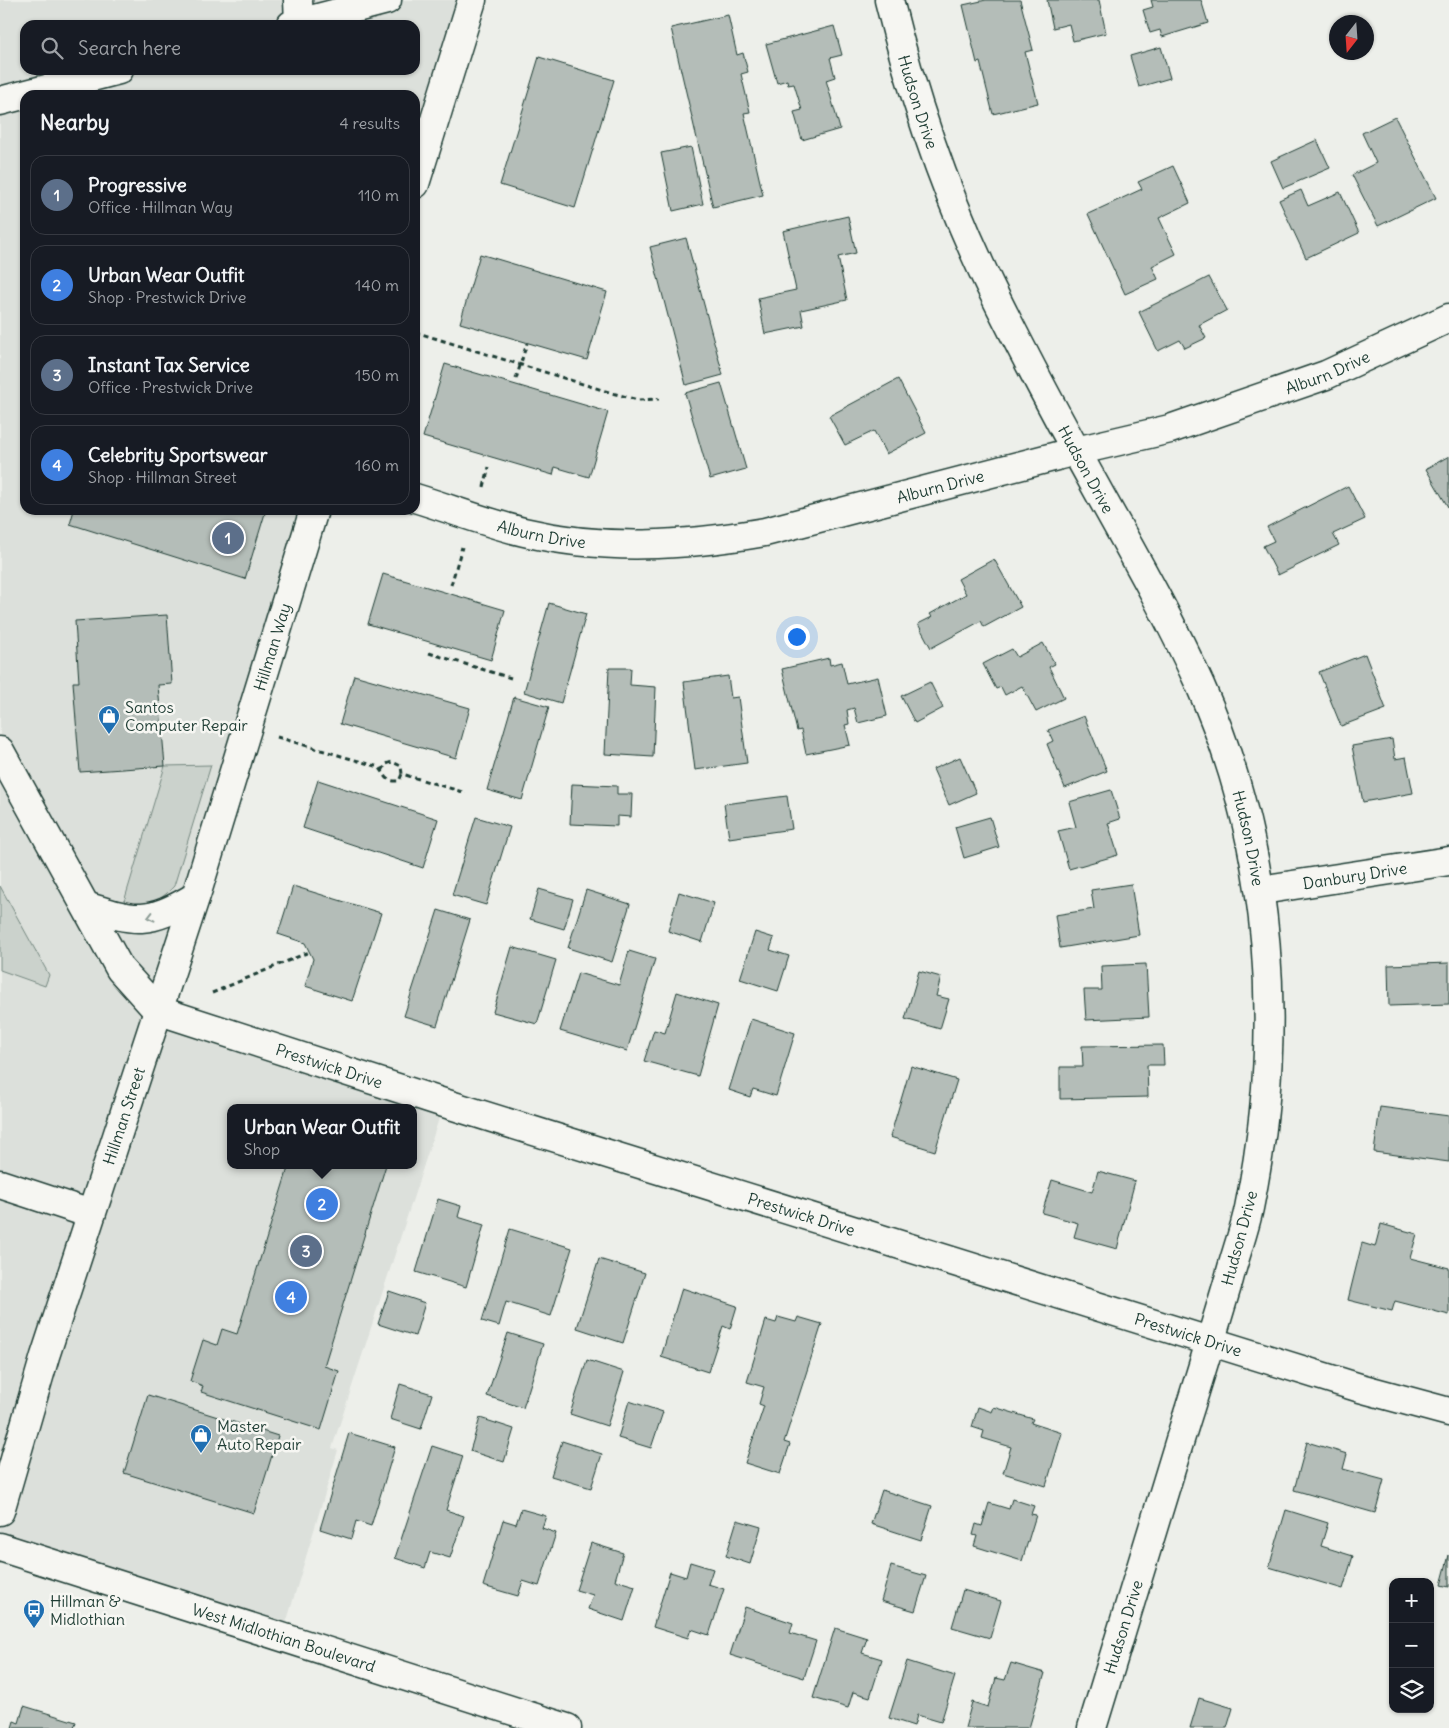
<!DOCTYPE html>
<meta charset="utf-8">
<style>
:root{--surface:#171b24;--page:#242831;--text:#f1f3f6;--muted:#9ea1a6;--line:#363941;--accent:#1f6fb2}
body{margin:0;font-family:Delius,sans-serif;background:var(--page);color:var(--text)}
.controls{position:absolute;right:15px;bottom:15px;display:grid;overflow:hidden;border-radius:10px;box-shadow:0 1px 4px #0004}
.controls button{width:45px;height:45px;display:grid;place-items:center;padding:0;border:0;border-bottom:1px solid var(--line);background:var(--surface);color:var(--text);font:25px sans-serif}
.compass{position:absolute;left:1329px;top:15px;width:45px;height:45px;border-radius:50%;background:var(--surface);box-shadow:0 1px 4px #0004;rotate:197deg}
.you{position:absolute;left:796px;top:636px;width:18px;height:18px;margin:-12px;border:4px solid #fff;border-radius:50%;background:#1a73e8;box-shadow:0 0 0 8px #1a73e833}
.badge{display:grid;place-items:center;width:32px;height:32px;border-radius:50%;background:var(--accent);color:#fff;font-size:16px;font-weight:700}
.pin{position:absolute;translate:-50% -50%;border:2px solid #fff;box-shadow:0 1px 5px #0006}
.popup{position:absolute;left:227px;top:1104px;width:190px;height:65px;box-sizing:border-box;display:grid;place-content:center;border-radius:10px;background:var(--surface);filter:drop-shadow(0 1px 4px #0005);font-size:16px;white-space:nowrap;color:var(--muted)}
.popup b{font-size:19px;color:var(--text)}
.popup::after{content:'';position:absolute;left:50%;top:100%;margin-left:-10px;border:10px solid transparent;border-top-color:var(--surface)}
.list{margin:0;padding:0;list-style:none}
h2{display:flex;justify-content:space-between;align-items:center;height:65px;margin:0;padding:0 20px;font-size:21px}
h2 small{font-size:16px;font-weight:400;color:var(--muted)}
.list li{display:grid;grid-template-columns:32px 1fr auto;gap:15px;align-items:center;box-sizing:border-box;height:80px;margin:0 10px 10px;padding:0 10px;border:1px solid var(--line);border-radius:15px}
.list b{display:block;font-size:19px;white-space:nowrap}
.list p{margin:0;font-size:16px;white-space:nowrap;color:var(--muted)}
.list em{font-size:16px;font-style:normal;color:var(--muted)}
.icon{flex:none;width:28px;height:28px;fill:none;stroke:currentColor;stroke-width:2;stroke-linecap:round;stroke-linejoin:round}
.map{position:relative;flex:none;width:1449px;height:1728px;overflow:hidden}
.search{position:absolute;background:var(--surface);box-shadow:0 1px 4px #0004;left:20px;top:20px;width:400px;height:55px;display:flex;align-items:center;gap:12px;box-sizing:border-box;padding:0 18px;border-radius:15px;color:var(--muted);font-size:19px}
.panel{position:absolute;background:var(--surface);box-shadow:0 1px 4px #0004;left:20px;top:90px;width:400px;height:425px;border-radius:15px}
.map>svg:first-child{display:block}
</style>
<div class="map">
<svg width="1449" height="1728" viewBox="0 0 1449 1728">
<rect width="100%" height="100%" fill="#edefea"/>
<filter id="ink" filterUnits="userSpaceOnUse"><feTurbulence type="fractalNoise" baseFrequency=".02" numOctaves="2"/><feDisplacementMap in="SourceGraphic" scale="10" xChannelSelector="R" yChannelSelector="G"/><feConvolveMatrix kernelMatrix="1 2 1 2 8 2 1 2 1" color-interpolation-filters="sRGB"/></filter>
<g filter="url(#ink)">
<path fill="#dce0db" fill-rule="evenodd" d="M0,0H472L415,184V95H25V510H314L157,1010L444,1103L332,1448L338,1450L282,1637L0,1547ZM25,25H415V70H25ZM231,1108H413V1165H231Z"/>
<g fill="#cbd2cc" stroke="#758880">
<path d="M211,765L174,886C157,905 147,904 123,905L165,766Z"/>
<path d="M0,886L49,975L45,986L0,970Z"/>
</g>
<g fill="#b4bdb8" stroke="#1f3d34">
<path d="M986,0H1020L1033,50L1025,52L1038,103L993,114L980,62L977,63L963,5Z"/>
<path d="M1047,0H1099L1106,33L1073,41L1069,24L1053,28Z"/>
<path d="M1151,0H1201L1208,23L1162,37L1160,30L1150,33L1143,10L1153,7Z"/>
<path d="M728,15L737,55L743,53L748,72L741,74L750,112L744,113L763,195L713,207L671,28Z"/>
<path d="M834,26L842,55L830,58L835,77L826,80L840,129L802,140L794,112L802,110L794,84L788,85L787,80L777,83L766,44Z"/>
<path d="M1161,47L1170,78L1139,87L1130,56Z"/>
<path d="M539,57L614,80L575,208L500,185Z"/>
<path d="M1395,117L1436,198L1378,226L1352,175L1376,163L1362,133Z"/>
<path d="M1317,140L1330,168L1283,188L1271,161Z"/>
<path d="M691,147L703,204L673,211L661,153Z"/>
<path d="M1173,166L1190,203L1159,218L1176,254L1152,266L1158,279L1125,294L1088,214L1142,189L1138,182Z"/>
<path d="M1301,190L1308,206L1340,192L1359,233L1306,258L1279,200Z"/>
<path d="M848,216L856,253L838,257L847,300L801,310L804,326L765,334L758,298L796,290L783,231Z"/>
<path d="M686,238L723,375L686,385L650,247Z"/>
<path d="M480,254L607,292L587,360L460,323Z"/>
<path d="M1209,277L1227,310L1199,325L1206,338L1185,348L1180,340L1158,351L1139,312Z"/>
<path d="M445,364L608,412L589,477L555,467L553,475L423,437Z"/>
<path d="M898,379L926,433L886,454L874,431L845,445L829,416Z"/>
<path d="M721,383L746,469L710,479L685,393Z"/>
<path d="M1449,456V507H1448L1426,469Z"/>
<path d="M1348,486L1365,519L1333,534L1339,545L1278,575L1263,546L1274,541L1267,527Z"/>
<path d="M74,510H266L245,579L70,524Z"/>
<path d="M994,559L1021,607L984,627L981,621L931,648L918,624L932,617L930,614L966,594L958,579Z"/>
<path d="M383,574L505,610L491,660L368,624Z"/>
<path d="M549,603L586,614L561,703L524,692Z"/>
<path d="M167,615L172,684L158,685L165,766L80,772L73,682H79L75,621Z"/>
<path d="M1043,643L1055,664L1049,667L1064,698L1036,712L1022,686L1005,695L1001,687L996,689L983,664L1012,649L1017,657Z"/>
<path d="M1365,654L1386,709L1341,726L1319,672Z"/>
<path d="M829,658L830,665L842,662L847,684L878,677L887,716L858,723L854,708L847,710L849,724L845,725L850,745L806,754L801,730L797,731L782,669Z"/>
<path d="M609,668H631L630,685L656,687L653,757L605,754Z"/>
<path d="M354,675L470,708L456,758L340,724Z"/>
<path d="M728,676L731,698L738,697L747,763L695,770L684,682Z"/>
<path d="M930,682L943,708L915,723L901,696Z"/>
<path d="M514,697L549,707L522,800L487,790Z"/>
<path d="M1084,716L1107,771L1065,788L1047,744L1053,741L1048,730Z"/>
<path d="M1392,739L1395,759L1406,757L1413,793L1363,802L1352,746Z"/>
<path d="M960,757L976,793L949,805L933,769Z"/>
<path d="M318,780L438,819L423,868L303,828Z"/>
<path d="M572,784L617,786V794H632L631,817L617,816V826L570,824Z"/>
<path d="M1111,790L1120,819L1108,823L1118,855L1069,869L1058,831L1076,827L1069,802Z"/>
<path d="M787,796L792,829L729,838L724,804Z"/>
<path d="M476,817L510,827L486,905L452,895Z"/>
<path d="M990,817L999,847L964,858L955,827Z"/>
<path d="M1131,884L1139,935L1060,948L1055,915L1094,909L1091,890Z"/>
<path d="M293,886L381,913L352,1001L305,986L313,959L305,943L278,934Z"/>
<path d="M539,889L573,899L564,929L530,919Z"/>
<path d="M586,890L630,904L612,962L568,948Z"/>
<path d="M679,892L714,903L702,942L668,931Z"/>
<path d="M438,910L470,920L437,1026L404,1016Z"/>
<path d="M755,932L774,938L770,950L789,956L778,991L740,979Z"/>
<path d="M512,947L556,960L537,1024L493,1012Z"/>
<path d="M629,951L655,959L627,1051L560,1031L578,973L619,985Z"/>
<path d="M1449,963V1004L1389,1006L1388,965Z"/>
<path d="M1146,964L1149,1017L1086,1020L1084,990H1102L1101,966Z"/>
<path d="M919,971L941,977L936,996L949,999L940,1029L905,1019Z"/>
<path d="M677,992L718,1005L698,1076L644,1061L654,1030L665,1033Z"/>
<path d="M751,1019L795,1033L776,1096L753,1089L750,1097L729,1090Z"/>
<path d="M1163,1045L1164,1065H1147L1148,1097L1060,1099V1067H1083L1082,1046Z"/>
<path d="M911,1066L957,1080L935,1151L890,1137Z"/>
<path d="M1380,1107L1449,1116V1162L1374,1152Z"/>
<path d="M289,1165H386L324,1366L339,1371L321,1430L201,1392L203,1386L190,1381L203,1340L217,1345L222,1329L237,1334Z"/>
<path d="M1098,1171L1135,1181L1117,1249L1074,1237L1078,1223L1042,1213L1052,1180L1092,1192Z"/>
<path d="M438,1199L461,1206L458,1217L484,1225L466,1287L416,1272Z"/>
<path d="M1381,1224L1417,1234L1410,1258L1449,1268V1315L1395,1301L1392,1311L1348,1300L1362,1243L1375,1247Z"/>
<path d="M510,1229L572,1248L551,1316L506,1302L499,1326L482,1321Z"/>
<path d="M599,1259L645,1273L623,1343L577,1328Z"/>
<path d="M682,1288L737,1306L730,1329L723,1326L708,1372L661,1357Z"/>
<path d="M389,1291L425,1303L415,1336L378,1324Z"/>
<path d="M778,1317L796,1322L798,1317L822,1324L784,1442L790,1444L780,1474L745,1463L764,1406L759,1404L764,1387L747,1382L766,1320L776,1323Z"/>
<path d="M508,1333L543,1344L523,1408L487,1396Z"/>
<path d="M587,1360L624,1372L607,1426L570,1414Z"/>
<path d="M400,1384L432,1394L421,1429L390,1419Z"/>
<path d="M148,1395L278,1436L254,1513L124,1473Z"/>
<path d="M629,1401L663,1412L651,1448L618,1438Z"/>
<path d="M978,1407L992,1412L994,1407L1033,1419L1031,1423L1062,1433L1046,1486L1003,1473L1011,1447L982,1438L984,1431L972,1427Z"/>
<path d="M480,1418L514,1429L504,1462L470,1451Z"/>
<path d="M349,1433L395,1447L371,1526L356,1521L351,1539L320,1529Z"/>
<path d="M562,1441L602,1454L591,1488L551,1476Z"/>
<path d="M1307,1442L1347,1454L1343,1469L1384,1480L1375,1513L1294,1490Z"/>
<path d="M432,1446L463,1456L446,1510L464,1516L450,1558L430,1552L425,1568L395,1558Z"/>
<path d="M882,1490L932,1506L921,1540L871,1524Z"/>
<path d="M1012,1499L1034,1506L1031,1514L1036,1515L1022,1561L974,1546L977,1536L973,1535L976,1524L982,1526L989,1503L1009,1509Z"/>
<path d="M521,1509L546,1516L542,1528L556,1533L539,1586L523,1581L518,1596L483,1586L503,1520L516,1524Z"/>
<path d="M1286,1510L1328,1523L1321,1546L1353,1556L1343,1589L1269,1567Z"/>
<path d="M737,1520L761,1527L750,1564L726,1556Z"/>
<path d="M591,1543L623,1553L615,1580L635,1586L624,1621L588,1609L593,1595L576,1590Z"/>
<path d="M1449,1555V1587L1441,1585Z"/>
<path d="M690,1562L713,1569L708,1584L724,1589L709,1635L691,1629L688,1638L653,1627L670,1572L686,1577Z"/>
<path d="M891,1566L926,1576L915,1611L881,1601Z"/>
<path d="M963,1590L1001,1601L990,1638L952,1627Z"/>
<path d="M745,1607L793,1623L790,1633L816,1641L804,1678L730,1655Z"/>
<path d="M835,1628L867,1638L862,1653L882,1659L870,1697L853,1692L848,1708L813,1698Z"/>
<path d="M907,1661L955,1676L941,1722L917,1715L914,1726L889,1718Z"/>
<path d="M1011,1663L1045,1673L1029,1728H965L972,1702L988,1707L996,1678L1005,1680Z"/>
<path d="M1199,1698L1233,1708L1227,1728H1190Z"/>
<path d="M24,1706L76,1722L74,1728H12L14,1721L19,1723Z"/>
</g>
<g fill="none" stroke-linecap="round" stroke-linejoin="round">
<g stroke="#1f3d34" stroke-width="31">
<g id="minor">
<path d="M298,0L299,23"/>
<path id="s1" d="M889,0C913,98 946,195 990,286C1025,357 1063,428 1102,498C1136,559 1171,621 1200,685C1273,849 1285,1033 1249,1208C1244,1232 1235,1255 1229,1279C1215,1326 1201,1373 1186,1420C1155,1522 1124,1625 1092,1728"/>
<path d="M291,25L387,0"/>
<path d="M0,101L119,70"/>
<path d="M415,184L472,0"/>
<path id="s2" d="M415,498C451,509 487,523 524,532C604,551 684,546 765,532L1076,451L1170,429L1326,375L1449,318"/>
<path d="M0,751L120,969L157,1010"/>
<path id="s3" d="M1261,890L1449,861"/>
<path d="M86,906C137,922 147,925 195,897"/>
<path id="s4" d="M157,1010L444,1103L1360,1388L1449,1412"/>
<path d="M0,1184L91,1214"/>
<path id="s5" d="M0,1511L45,1356L199,886L314,510"/>
</g>
</g>
<g stroke="#1f3d34" stroke-width="31">
<g id="major">
<path id="s6" d="M0,1547L567,1728"/>
</g>
</g>
<g stroke="#1f3d34" stroke-width="3" stroke-dasharray="5 4" stroke-linecap="butt">
<path d="M415,332L612,393L638,400L659,399"/>
<path d="M516,379L527,343"/>
<path d="M484,487L489,467"/>
<path d="M451,585L462,547"/>
<path d="M429,653L511,678"/>
<path d="M277,737L379,767C387,776 385,782 399,781L402,774L466,793"/>
<path d="M382,771L386,764L392,762L401,766L402,774"/>
<path d="M212,993L309,952"/>
</g>
<use href="#minor" stroke="#f6f6f2" stroke-width="28"/>
<use href="#major" stroke="#f6f6f2" stroke-width="28"/>
</g>
<defs><path id="oneway-chevron" d="M-2-3.5L2.5 0L-2 3.5" fill="none" stroke-width="1.6" stroke-linecap="round" stroke-linejoin="round" transform="scale(1.25)"/></defs>
<use stroke="#8a9a93" href="#oneway-chevron" transform="translate(151 917) rotate(166)"/>
</g>
<defs>
<g id="shop-pin" transform="scale(1.125)"><path d="M0 17L-7.5 6A9.5 9.5 0 1 1 7.5 6Z" fill="#1f6fb2" stroke="#f6f6f2"/><path d="M-5-2.5h2.3a2.7 3.5 0 0 1 5.4 0H5L5.5 6h-11ZM-1.5-2.5h3a1.5 2.3 0 0 0-3 0Z" fill="#fff"/></g>
<g id="bus-pin" transform="scale(1.125)"><path d="M0 17L-7.5 6A9.5 9.5 0 1 1 7.5 6Z" fill="#1f6fb2" stroke="#f6f6f2"/><path d="M-5-6H5V4H4V6H2V4H-2V6H-4V4H-5ZM-3.5-4V0h7V-4ZM-3.5 1.2v1.5H-2V1.2ZM2 1.2v1.5H3.5V1.2Z" fill="#fff"/></g>
</defs>
<g fill-rule="evenodd">
<use href="#shop-pin" x="109" y="716"/>
<use href="#shop-pin" x="201" y="1435"/>
<use href="#bus-pin" x="34" y="1610"/>
</g>
<g text-anchor="middle" stroke-width="5" stroke-linejoin="round" paint-order="stroke">
<g font-size="16" fill="#1f3d34" stroke="#f6f6f2">
<text dy="6" stroke="none"><textPath href="#s1" startOffset="106">Hudson Drive</textPath></text>
<text dy="6" stroke="none"><textPath href="#s2" startOffset="942">Alburn Drive</textPath></text>
<text dy="6" stroke="none"><textPath href="#s1" startOffset="511">Hudson Drive</textPath></text>
<text dy="6" stroke="none"><textPath href="#s2" startOffset="538">Alburn Drive</textPath></text>
<text dy="6" stroke="none"><textPath href="#s2" startOffset="132">Alburn Drive</textPath></text>
<text dy="6" stroke="none"><textPath href="#s5" startOffset="906">Hillman Way</textPath></text>
<text dy="6" stroke="none"><textPath href="#s1" startOffset="916">Hudson Drive</textPath></text>
<text dy="6" stroke="none"><textPath href="#s3" startOffset="95">Danbury Drive</textPath></text>
<text dy="6" stroke="none"><textPath href="#s4" startOffset="181">Prestwick Drive</textPath></text>
<text dy="6" stroke="none"><textPath href="#s5" startOffset="414">Hillman Street</textPath></text>
<text dy="6" stroke="none"><textPath href="#s4" startOffset="676">Prestwick Drive</textPath></text>
<text transform="translate(1239 1238) rotate(-75)" y="6">Hudson Drive</text>
<text dy="6" stroke="none"><textPath href="#s4" startOffset="1081">Prestwick Drive</textPath></text>
<text transform="translate(1123 1627) rotate(-73)" y="6">Hudson Drive</text>
<text dy="6" stroke="none"><textPath href="#s6" startOffset="298">West Midlothian Boulevard</textPath></text>
</g>
<g font-size="16" fill="#1f3d34" stroke="#f6f6f2" text-anchor="start">
<text x="125" y="713">Santos<tspan x="125" dy="18">Computer Repair</tspan></text>
<text x="217" y="1432">Master<tspan x="217" dy="18">Auto Repair</tspan></text>
<text x="50" y="1607">Hillman &amp;<tspan x="50" dy="18">Midlothian</tspan></text>
</g>
</g>
</svg>
<div class="controls">
<button>+</button>
<button>−</button>
<button><svg class="icon" aria-label="layers" viewBox="0 0 24 24"><path d="M12 4l9 5-9 5-9-5zM3 14l9 5 9-5"/></svg></button>
</div>
<svg class="compass" viewBox="-18 -18 36 36"><path d="M0-13l5 13h-10z" fill="#e53935"/><path d="M0 13l5-13h-10z" fill="#9ea1a6"/></svg>
<div class="you"></div>
<div class="pin badge" style="left:228px;top:538px;background:#5c6f8a">1</div>
<div class="pin badge" style="left:322px;top:1204px;background:#3f7fe0">2</div>
<div class="popup"><b>Urban Wear Outfit</b>Shop</div>
<div class="pin badge" style="left:306px;top:1251px;background:#5c6f8a">3</div>
<div class="pin badge" style="left:291px;top:1297px;background:#3f7fe0">4</div>
<div class="search"><svg class="icon" aria-label="search" viewBox="0 0 24 24"><circle cx="10" cy="10" r="6"/><path d="M15 15l6 6"/></svg>Search here</div>
<section class="panel">
<h2>Nearby<small>4 results</small></h2>
<ul class="list">
<li><span class="badge" style="background:#5c6f8a">1</span><div><b>Progressive</b><p>Office · Hillman Way</p></div><em>110 m</em></li>
<li><span class="badge" style="background:#3f7fe0">2</span><div><b>Urban Wear Outfit</b><p>Shop · Prestwick Drive</p></div><em>140 m</em></li>
<li><span class="badge" style="background:#5c6f8a">3</span><div><b>Instant Tax Service</b><p>Office · Prestwick Drive</p></div><em>150 m</em></li>
<li><span class="badge" style="background:#3f7fe0">4</span><div><b>Celebrity Sportswear</b><p>Shop · Hillman Street</p></div><em>160 m</em></li>
</ul>
</section>
</div>
